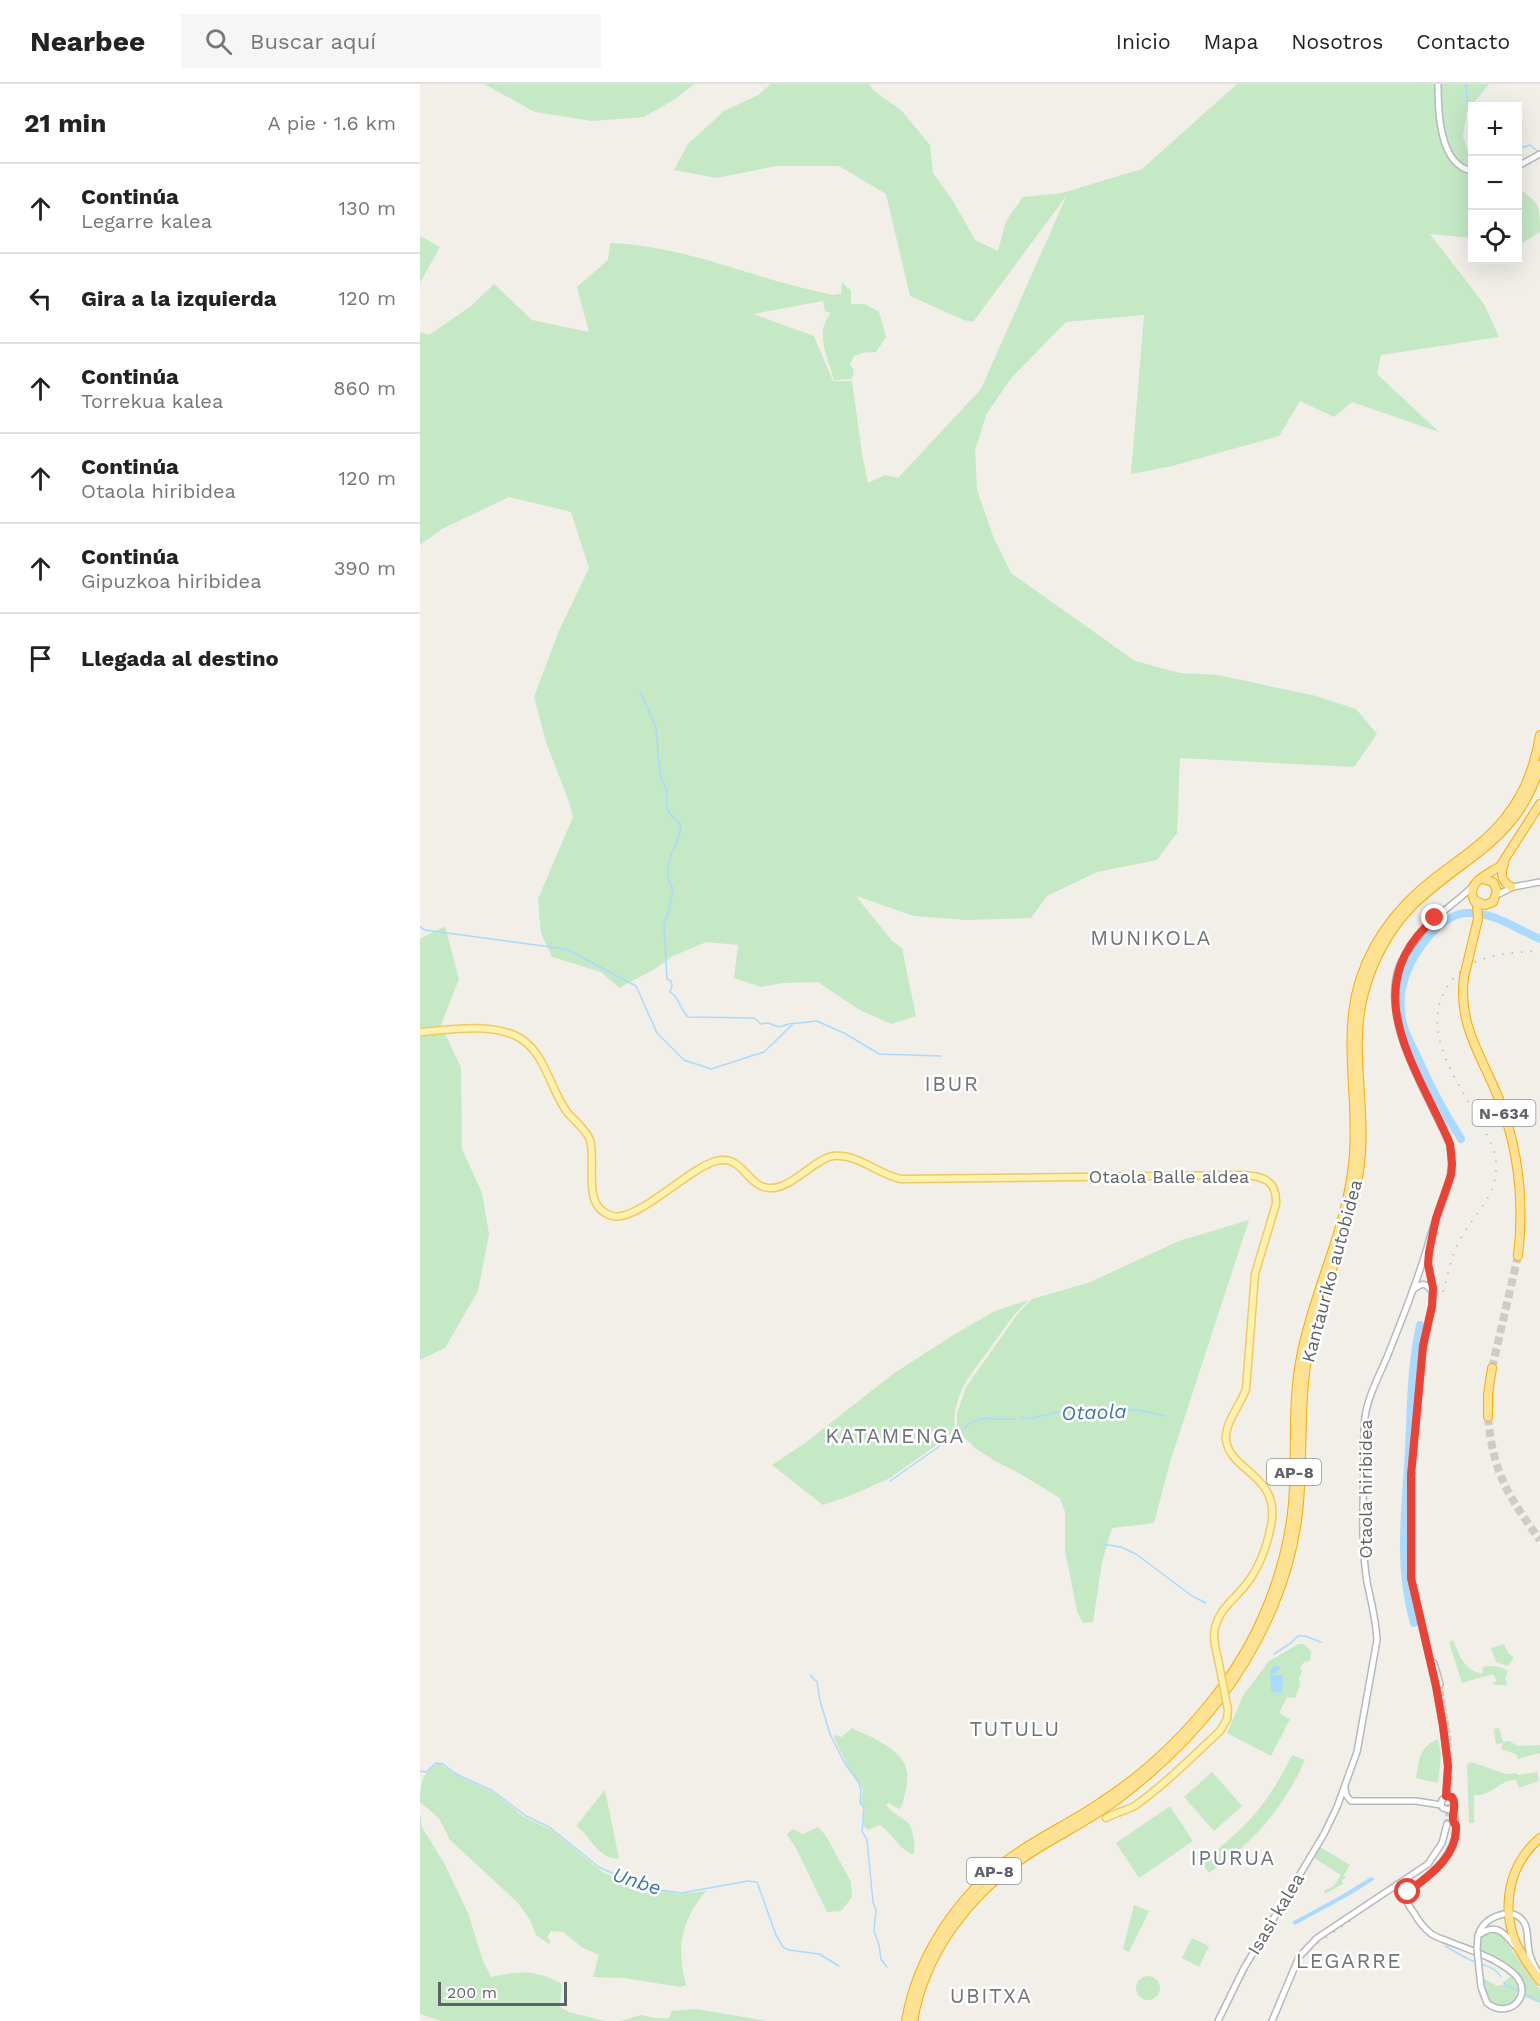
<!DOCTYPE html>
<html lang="es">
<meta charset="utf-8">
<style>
:root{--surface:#fff;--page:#f6f6f6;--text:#222;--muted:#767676;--line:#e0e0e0}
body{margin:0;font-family:"Work Sans",sans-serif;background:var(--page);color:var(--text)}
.controls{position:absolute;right:18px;top:18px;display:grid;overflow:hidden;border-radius:0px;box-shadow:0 6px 24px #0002}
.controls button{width:54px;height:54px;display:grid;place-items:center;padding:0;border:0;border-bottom:2px solid var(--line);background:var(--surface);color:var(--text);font:30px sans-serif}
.scale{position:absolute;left:18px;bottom:15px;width:129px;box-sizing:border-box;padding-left:6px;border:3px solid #5f6368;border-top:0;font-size:16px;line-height:21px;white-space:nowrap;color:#5f6368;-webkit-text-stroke:4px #fff;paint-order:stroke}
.stop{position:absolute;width:18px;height:18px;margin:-14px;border:4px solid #ea4335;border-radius:50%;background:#fff}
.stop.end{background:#ea4335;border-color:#fff;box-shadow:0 2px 6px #0008}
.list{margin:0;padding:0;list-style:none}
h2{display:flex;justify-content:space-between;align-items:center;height:78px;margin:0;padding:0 24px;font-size:26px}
h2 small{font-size:20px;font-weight:400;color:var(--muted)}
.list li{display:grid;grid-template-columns:39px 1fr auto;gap:18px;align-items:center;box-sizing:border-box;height:90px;padding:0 24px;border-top:2px solid var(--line)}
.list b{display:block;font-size:22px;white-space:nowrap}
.list p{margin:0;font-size:20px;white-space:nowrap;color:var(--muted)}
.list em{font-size:20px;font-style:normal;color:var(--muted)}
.icon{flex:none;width:33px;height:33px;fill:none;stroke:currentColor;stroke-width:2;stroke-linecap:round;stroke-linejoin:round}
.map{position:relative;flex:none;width:1120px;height:1937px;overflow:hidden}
header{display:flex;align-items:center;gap:36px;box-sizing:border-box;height:84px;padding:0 30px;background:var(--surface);border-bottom:2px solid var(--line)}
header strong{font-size:28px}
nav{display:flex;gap:33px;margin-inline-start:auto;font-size:21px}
.search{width:420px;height:54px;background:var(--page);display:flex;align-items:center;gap:15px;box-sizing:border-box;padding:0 21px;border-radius:0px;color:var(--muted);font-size:22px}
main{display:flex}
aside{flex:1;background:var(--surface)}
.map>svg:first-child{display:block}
</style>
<header>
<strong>Nearbee</strong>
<div class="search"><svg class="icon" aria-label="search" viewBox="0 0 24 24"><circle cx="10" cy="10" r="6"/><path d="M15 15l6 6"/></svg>Buscar aquí</div>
<nav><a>Inicio</a><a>Mapa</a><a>Nosotros</a><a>Contacto</a></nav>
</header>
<main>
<aside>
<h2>21 min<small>A pie · 1.6 km</small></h2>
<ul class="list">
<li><svg class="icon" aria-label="ahead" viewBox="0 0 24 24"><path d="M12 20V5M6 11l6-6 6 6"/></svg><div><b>Continúa</b><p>Legarre kalea</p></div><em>130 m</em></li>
<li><svg class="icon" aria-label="left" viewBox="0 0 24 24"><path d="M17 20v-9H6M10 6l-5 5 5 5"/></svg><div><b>Gira a la izquierda</b></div><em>120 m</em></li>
<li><svg class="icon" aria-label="ahead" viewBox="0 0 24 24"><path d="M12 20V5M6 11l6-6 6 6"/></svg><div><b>Continúa</b><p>Torrekua kalea</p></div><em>860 m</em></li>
<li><svg class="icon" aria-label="ahead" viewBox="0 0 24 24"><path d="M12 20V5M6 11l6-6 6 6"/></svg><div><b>Continúa</b><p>Otaola hiribidea</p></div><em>120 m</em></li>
<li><svg class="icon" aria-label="ahead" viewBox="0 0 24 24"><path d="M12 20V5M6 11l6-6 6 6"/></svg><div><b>Continúa</b><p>Gipuzkoa hiribidea</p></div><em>390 m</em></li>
<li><svg class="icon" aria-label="arrive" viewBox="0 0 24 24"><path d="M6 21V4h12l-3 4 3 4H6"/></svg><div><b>Llegada al destino</b></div></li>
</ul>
</aside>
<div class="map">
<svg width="1120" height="1937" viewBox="0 0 1120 1937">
<rect width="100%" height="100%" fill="#f1efe8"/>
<g fill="#c5e8c5">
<path d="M64,0H274L255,15L224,33L172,37L115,28Z"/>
<path d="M351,0H449L454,7L481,26L510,61L513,89L533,117L555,156L578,167L586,137L603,113L642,109L722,85L817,0H1069L1047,27L1043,52L1052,79V154L1010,150L1064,220L1079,253L961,271L957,290L1019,348L932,318L914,333L880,317L859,352L752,382L711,390L724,231L646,238L592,293L567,329L555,366L557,406L573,452L591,489L715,577L760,589L798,591L896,612L936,625L957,650L934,683L760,674L757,749L737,776L677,788L627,812L611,834L546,836L494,832L436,812L472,857L482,864L496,932L471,940L440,926L398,898L362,899L341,903L314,894L318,861L286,858L251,873L235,885L199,904L181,888L132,873L121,849L118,815L153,733L149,718L126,658L114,613L138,549L169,484L151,428L89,413L22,445L0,461V248L9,251L51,222L74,200L112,236L169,248L157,203L188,176L190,159C245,161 297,179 349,195C370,201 391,206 413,211L421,210L422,198L431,207V220H445L459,228L466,253L456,268L441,269L434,272L430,280L434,286L432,295L414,296C408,274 394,248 411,229L405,227L403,217L333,230L394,252L413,297H432L442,370L448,399L465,391L478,394L561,305L647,111L553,238L544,236L490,212L466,110L419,82H356L297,94L254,86L268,60L304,27L338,11Z"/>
<path d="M1098,104C1120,121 1120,119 1120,148L1101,160H1098Z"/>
<path d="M0,152L20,163L0,199Z"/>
<path d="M25,842L39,895L21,941L41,984L42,1065L62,1109L69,1150L58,1207L25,1264L0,1276V855Z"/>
<path d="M829,1136L750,1378L734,1439L692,1444L682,1478L673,1538L663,1539L657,1527L648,1481L645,1468V1428L640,1414L595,1387L573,1376L555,1364L537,1346V1330L546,1303L599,1228L612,1215L668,1199L759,1157Z"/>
<path d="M609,1216C592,1231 586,1242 573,1260C553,1289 531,1308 535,1348L470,1394L432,1411L403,1421L352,1381L385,1359L473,1290L530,1253L575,1227Z"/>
<path d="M1033,1556C1039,1571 1044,1586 1062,1590L1063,1583C1072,1581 1080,1582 1088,1587L1085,1594L1087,1601H1074L1073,1599L1077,1597L1073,1590L1042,1599L1029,1558Z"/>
<path d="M879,1560H884L891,1567L890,1577L884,1578L880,1584L882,1587L879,1594L880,1601L875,1614L867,1613L859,1629L870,1635L851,1672L807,1649L823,1612L849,1577Z"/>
<path d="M1084,1560L1089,1570L1094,1573L1088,1582L1076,1578L1071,1564Z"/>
<path d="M432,1644C450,1653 483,1664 487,1688C489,1698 484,1712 482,1722L479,1725L468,1719L466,1721C479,1737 492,1732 494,1757C494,1762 495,1766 493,1771L481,1763L470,1750L460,1741L447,1746L443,1741L445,1725L441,1719L443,1705L428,1683L414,1653L416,1651L422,1653Z"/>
<path d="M1079,1644L1083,1658L1089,1657L1098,1662L1120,1661V1669L1098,1675L1096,1670L1081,1665L1083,1659L1076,1660L1074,1645Z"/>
<path d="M1018,1655L1021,1671L1018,1699L996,1694C1000,1675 998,1664 1018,1655Z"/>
<path d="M872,1671L885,1676C864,1724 832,1760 789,1789L781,1778C825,1746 848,1720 872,1671Z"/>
<path d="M1051,1678L1086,1690L1096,1689L1098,1691L1117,1688L1119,1697L1099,1704L1096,1696C1080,1695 1073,1712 1054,1711V1739H1049L1047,1680Z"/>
<path d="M19,1679L36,1691L76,1710L104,1733L131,1746L184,1789L219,1803L259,1810L286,1807C261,1837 256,1862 266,1901L261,1903L204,1894L173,1893L179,1871L163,1864L143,1848L131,1847L127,1853L130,1856L129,1860L116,1851L110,1836L98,1819L30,1756L19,1734L0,1718C0,1702 2,1686 19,1679Z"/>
<path d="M792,1688L822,1722L794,1747L764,1713Z"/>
<path d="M185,1706L199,1775C176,1774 172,1753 156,1742Z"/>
<path d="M750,1722L773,1757L719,1794L696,1759Z"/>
<path d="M0,1730L2,1743L25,1781L48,1829L63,1877L71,1893C100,1887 115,1885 142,1900L140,1923L149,1928L185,1937H21L0,1930Z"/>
<path d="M398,1743L406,1752L431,1798L432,1813L421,1827L407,1828L377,1766L367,1750L373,1745L383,1750Z"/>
<path d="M900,1763L930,1781L924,1791L926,1793L922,1796L923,1800L905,1810L904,1807L914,1802L921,1791L894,1774Z"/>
<path d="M714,1821L729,1827L709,1868L703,1865Z"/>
<path d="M1072,1848L1078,1849L1085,1856L1120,1906V1919L1105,1913C1108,1885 1081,1878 1060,1869V1856L1067,1849Z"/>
<path d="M772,1854L789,1862L779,1883L762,1874Z"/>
<circle cx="728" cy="1904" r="12"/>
<path d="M1091,1892L1098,1903L1096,1914C1089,1923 1080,1923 1071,1918L1064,1905L1063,1894L1077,1902L1083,1901V1899Z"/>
<path d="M276,1925L347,1937H201L221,1931L235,1934H249L252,1927Z"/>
</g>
<g fill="#aadaff">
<path d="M854,1581L859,1582L860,1585L854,1591H863L862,1609L852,1608L851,1607L850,1588Z"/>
<path d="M951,1793L955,1795L930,1811L875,1841L872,1838L920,1812Z"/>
</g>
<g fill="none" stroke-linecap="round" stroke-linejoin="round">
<g stroke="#aadaff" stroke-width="1.5">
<path d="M1046,0L1047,19L1052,32"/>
<path d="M1052,55V66"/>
<path d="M1098,65L1110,61L1120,69"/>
<path d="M220,608L236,643L239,681L241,694L247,707V726L261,741C260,762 237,784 253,804L249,827L244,841L247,895L251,897L252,902L250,908C259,912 260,926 268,933L334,934L341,940L348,939L359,943L369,940L397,937L426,950L459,970L521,972"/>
<path d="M0,843L5,846L146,865L216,902L237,949L264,976L291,985L344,968L372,941"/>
<path d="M601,1334H613L638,1328L718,1326L746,1332"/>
<path d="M542,1346C561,1327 574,1338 595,1335"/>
<path d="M470,1397L537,1350"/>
<path d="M682,1460L701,1463L716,1470L772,1512L786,1519"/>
<path d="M854,1570L871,1559L878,1552H885L901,1558"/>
<path d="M390,1591L397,1598L400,1617L410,1650L424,1678L439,1699L441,1706L440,1719L444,1724L442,1747L447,1756L453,1818L456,1826L454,1847L459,1861L461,1875L467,1883"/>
<path d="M0,1687L6,1688L16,1679L23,1680L36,1690L73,1707L106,1732L129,1743L179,1783L217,1801L225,1804L261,1809L328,1797L337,1798L356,1851L363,1863L369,1866L399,1870L419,1882"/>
<path d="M1025,1862C1035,1867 1045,1875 1056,1878"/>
<path d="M1060,1880C1069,1882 1077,1885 1081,1893"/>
<path d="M1084,1898L1087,1902L1099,1907"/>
<path d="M1106,1910L1120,1918"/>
</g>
<g stroke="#aadaff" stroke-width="8">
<path d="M1041,1055C1024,1028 1009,1000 996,970C991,960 984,948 982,936C980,925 980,911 983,900C989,874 1018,830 1047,829C1075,828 1096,845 1120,855"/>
<path d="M994,1539C977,1480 986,1425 989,1365C991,1323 991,1282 1000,1241"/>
</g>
<g stroke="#ccccc8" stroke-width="5" stroke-dasharray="5 2.5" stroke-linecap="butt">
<path d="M1020,1600L1029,1655V1678"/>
<path d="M1027,1740L1030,1694"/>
</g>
<g stroke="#ccccc8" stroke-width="8" stroke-dasharray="8 4" stroke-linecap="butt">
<path d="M1072,1284L1098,1172"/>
<path d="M1068,1333C1073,1389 1088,1412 1120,1456"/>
</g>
<g stroke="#b5b8bc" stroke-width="8">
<g id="minor">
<path d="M1018,0C1018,27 1019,81 1052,87"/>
<path d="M1098,82L1120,70"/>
<path d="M1077,811L1093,803L1120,798"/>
<path d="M1009,1164L1008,1178L1013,1205L1012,1222L1003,1262L991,1391V1494L1016,1602L1023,1642L1028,1682L1026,1712L1022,1716L1021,1721"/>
<path d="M994,1205C1002,1199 1006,1198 1012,1208"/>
<path d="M1014,1579L1020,1600"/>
<path d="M925,1704L926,1711L931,1717H996L1021,1721"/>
<path d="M1034,1723C1034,1731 1036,1740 1036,1746C1035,1765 1020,1783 1006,1794C999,1800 989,1805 985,1813C987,1819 990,1824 994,1829C998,1836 1003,1843 1009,1848C1014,1853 1023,1855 1030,1858C1050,1866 1076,1874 1093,1889C1116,1909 1090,1937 1067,1919L1061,1903"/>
<path d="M1023,1724L1029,1726L1034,1722V1715L1026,1712"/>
<path d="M1093,1830C1111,1836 1106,1853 1109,1867C1110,1875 1115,1882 1118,1889"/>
<path d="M1058,1851C1063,1838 1071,1833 1084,1830"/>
<path d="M1058,1852C1075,1838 1084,1848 1095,1862"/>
<path d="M798,1937L824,1884L904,1750L917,1723L937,1668L957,1556C956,1536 951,1517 947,1498C941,1461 943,1421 944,1383C944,1367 943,1349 945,1333C948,1312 959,1292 967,1273C982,1235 998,1197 1009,1157C1017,1125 1038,1095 1030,1061C1008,1009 960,940 979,883C983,872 992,861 999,852C1014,832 1036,819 1053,802"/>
<path d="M852,1937L879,1873L897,1854L1008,1780L1022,1759L1027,1740"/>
</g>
</g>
<g stroke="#f2c960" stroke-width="9">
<g id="major">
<path d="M0,948C30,946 66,939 94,951C125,964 129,1004 147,1028C154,1037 166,1045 170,1056C177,1080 160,1124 193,1132C217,1138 269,1084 296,1077C323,1070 327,1103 349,1104C371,1106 394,1075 413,1072C437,1069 459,1091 481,1095L822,1091C843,1092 857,1096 856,1120L835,1190L826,1305C821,1320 804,1340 806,1356C810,1387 857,1390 852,1436C848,1460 840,1484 824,1503C813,1516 799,1526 795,1544C792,1555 797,1569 799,1580"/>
<path d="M686,1734C696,1728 707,1727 716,1721C745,1701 774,1671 800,1647L807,1635"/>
</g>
</g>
<g stroke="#f9ab00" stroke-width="10">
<g id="highway">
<path d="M1084,780C1080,790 1081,797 1091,803"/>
<path d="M1079,784L1120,720"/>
<path d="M1062,795L1073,798L1077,807L1073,818L1065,821L1054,816C1045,798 1069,790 1082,781"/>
<path d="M1054,816L1057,821L1058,835"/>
<path d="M1044,893C1037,944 1066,978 1082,1023C1099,1070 1104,1121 1098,1172"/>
<path d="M1068,1333V1310L1072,1284"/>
<path d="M1120,1754C1090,1779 1081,1820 1095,1857C1101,1871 1111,1884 1120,1897"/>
<path d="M486,1937C497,1873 537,1812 590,1774C619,1753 652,1738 681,1718C723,1691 762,1654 793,1615C837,1560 866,1491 873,1420C877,1370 871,1318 882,1268C896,1200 929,1141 934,1070C938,1017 925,963 936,911C947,862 977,823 1016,793C1040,775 1066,758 1085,734C1105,710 1115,681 1120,651"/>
<path d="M493,1937C505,1867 551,1809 609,1770C638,1751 670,1736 698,1715C735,1687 770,1654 799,1616C842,1559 873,1491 879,1419C883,1366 879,1314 889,1263C903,1195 936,1140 941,1069C945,1014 929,959 945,905C954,874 970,845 992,822C1043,772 1098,758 1120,681"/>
</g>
</g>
<use href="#minor" stroke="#fff" stroke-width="5"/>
<use href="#major" stroke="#fff2af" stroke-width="6"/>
<use href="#highway" stroke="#fde293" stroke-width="8"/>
<g stroke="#b6b7b8" stroke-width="1.5" stroke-dasharray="1.5 8" stroke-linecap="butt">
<path d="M1023,1208C1028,1190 1031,1172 1040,1156C1053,1131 1076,1114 1076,1084C1077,1068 1069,1055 1062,1041C1041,1002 998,949 1027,903C1048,870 1084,869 1120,867"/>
<path d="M884,1872L898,1859L936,1833"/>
</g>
<g stroke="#b5b8bc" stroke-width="8" stroke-linecap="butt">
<path id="minor-bridge" d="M1058,1852L1057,1865L1061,1903"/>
</g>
<g stroke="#f2c960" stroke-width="9" stroke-linecap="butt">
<path id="major-bridge" d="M799,1580L808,1626L807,1635"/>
</g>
<g stroke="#f9ab00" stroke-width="10" stroke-linecap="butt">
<path id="highway-bridge" d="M1044,893L1058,835"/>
</g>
<use href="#minor-bridge" stroke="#fff" stroke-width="5"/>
<use href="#major-bridge" stroke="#fff2af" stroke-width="6"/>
<use href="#highway-bridge" stroke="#fde293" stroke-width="8"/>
</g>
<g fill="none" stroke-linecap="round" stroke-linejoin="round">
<path stroke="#ea4335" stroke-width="8" d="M988,1808C1008,1792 1036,1774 1036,1745C1036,1736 1035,1745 1033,1736C1032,1728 1037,1721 1032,1713L1026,1712L1028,1682L1023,1642L1016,1602L991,1494V1391L1003,1262L1012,1222L1013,1204L1008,1180L1009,1168L1016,1134L1031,1091L1032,1080L1030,1060C998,984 933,904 1015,834"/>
</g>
<g text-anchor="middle" stroke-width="5" stroke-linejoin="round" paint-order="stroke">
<g fill="#fff" stroke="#8f9295" stroke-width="1.5">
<rect x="1052.5" y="1016" width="63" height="26" rx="4.5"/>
<rect x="847" y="1375" width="54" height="26" rx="4.5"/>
<rect x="547" y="1774" width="54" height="26" rx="4.5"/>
</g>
<g font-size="16" font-weight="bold" fill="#5f6368">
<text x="1084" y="1035">N-634</text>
<text x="874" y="1394">AP-8</text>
<text x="574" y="1793">AP-8</text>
</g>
<g font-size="18" fill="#5f6368" stroke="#fff">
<text x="749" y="1099">Otaola Balle aldea</text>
<text transform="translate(912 1187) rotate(-75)" y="6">Kantauriko autobidea</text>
<text transform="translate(946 1405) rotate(-90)" y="6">Otaola hiribidea</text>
<text transform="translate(856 1830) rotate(-59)" y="6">Isasi kalea</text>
</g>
<g font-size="20" font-style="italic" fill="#4174aa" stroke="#fff">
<text transform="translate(674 1328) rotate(-2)" y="7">Otaola</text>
<text transform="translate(217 1797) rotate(18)" y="7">Unbe</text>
</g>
<g font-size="21" letter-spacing="1.5" fill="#70757a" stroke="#fff">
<text x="731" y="861">MUNIKOLA</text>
<text x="532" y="1007">IBUR</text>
<text x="475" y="1359">KATAMENGA</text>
<text x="595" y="1652">TUTULU</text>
<text x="813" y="1781">IPURUA</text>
<text x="929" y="1884">LEGARRE</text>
<text x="571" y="1919">UBITXA</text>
</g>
</g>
</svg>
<div class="controls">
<button>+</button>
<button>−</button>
<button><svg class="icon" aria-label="locate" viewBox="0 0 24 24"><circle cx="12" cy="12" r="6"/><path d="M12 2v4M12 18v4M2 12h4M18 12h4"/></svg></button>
</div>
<div class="scale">200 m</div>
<div class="stop" style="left:988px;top:1808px"></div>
<div class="stop end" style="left:1015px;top:834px"></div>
</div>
</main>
